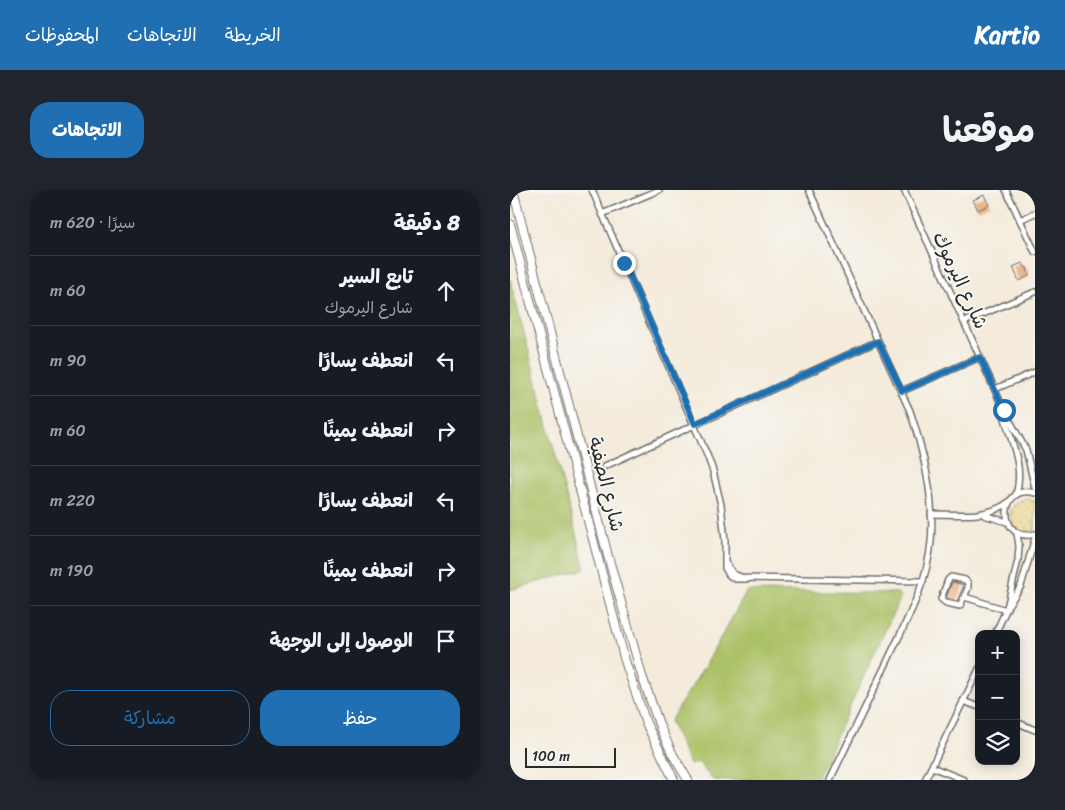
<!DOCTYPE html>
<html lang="ar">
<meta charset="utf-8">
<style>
:root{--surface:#171b24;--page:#20242c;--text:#f1f3f6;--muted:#9ea1a6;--line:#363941;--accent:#1f6fb2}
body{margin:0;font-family:Sriracha,"Playpen Sans Arabic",sans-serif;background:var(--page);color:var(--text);direction:rtl}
.controls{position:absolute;right:15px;bottom:15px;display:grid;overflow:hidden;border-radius:10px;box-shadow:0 2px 12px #0003}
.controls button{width:45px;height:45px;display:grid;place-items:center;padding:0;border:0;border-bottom:1px solid var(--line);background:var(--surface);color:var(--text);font:25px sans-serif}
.scale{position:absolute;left:15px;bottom:12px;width:91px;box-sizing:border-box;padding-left:5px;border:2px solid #2b2b2b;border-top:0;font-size:14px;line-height:18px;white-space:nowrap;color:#2b2b2b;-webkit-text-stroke:4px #f6f6f2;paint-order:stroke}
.stop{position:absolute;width:15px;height:15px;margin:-11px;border:4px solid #1f6fb2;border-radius:50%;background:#fff}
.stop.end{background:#1f6fb2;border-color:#fff;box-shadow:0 1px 5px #0008}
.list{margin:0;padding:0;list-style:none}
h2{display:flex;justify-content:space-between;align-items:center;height:65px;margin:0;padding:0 20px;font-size:21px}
h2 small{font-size:16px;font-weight:400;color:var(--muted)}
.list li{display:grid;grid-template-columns:32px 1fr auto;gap:15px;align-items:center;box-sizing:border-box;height:70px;padding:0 20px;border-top:1px solid var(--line)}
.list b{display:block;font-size:19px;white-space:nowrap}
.list p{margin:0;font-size:16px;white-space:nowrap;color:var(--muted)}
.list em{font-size:16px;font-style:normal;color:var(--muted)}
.actions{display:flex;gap:10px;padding:15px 20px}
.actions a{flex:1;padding:11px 0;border:1px solid var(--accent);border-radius:20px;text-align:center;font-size:18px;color:var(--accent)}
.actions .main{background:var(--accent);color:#fff}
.icon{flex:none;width:28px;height:28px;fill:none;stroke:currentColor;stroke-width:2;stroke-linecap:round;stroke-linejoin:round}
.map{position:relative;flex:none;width:525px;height:590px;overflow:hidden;direction:ltr;border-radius:20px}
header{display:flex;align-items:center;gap:30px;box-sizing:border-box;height:70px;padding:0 25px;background:var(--accent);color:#fff}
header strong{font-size:24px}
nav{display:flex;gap:28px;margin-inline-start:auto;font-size:18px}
.intro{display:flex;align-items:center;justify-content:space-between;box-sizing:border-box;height:120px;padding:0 30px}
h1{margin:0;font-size:35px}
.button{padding:12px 22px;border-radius:20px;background:var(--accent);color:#fff;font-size:18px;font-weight:700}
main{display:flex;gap:30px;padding:0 30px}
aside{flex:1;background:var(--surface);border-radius:20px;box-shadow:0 2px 12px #0003}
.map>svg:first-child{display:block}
</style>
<header>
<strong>Kartio</strong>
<nav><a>الخريطة</a><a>الاتجاهات</a><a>المحفوظات</a></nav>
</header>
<div class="intro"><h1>موقعنا</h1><a class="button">الاتجاهات</a></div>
<main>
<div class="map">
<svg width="525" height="590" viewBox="0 0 525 590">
<defs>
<pattern id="sand-dots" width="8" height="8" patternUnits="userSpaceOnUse" patternTransform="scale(1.25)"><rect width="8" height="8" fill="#eeda9e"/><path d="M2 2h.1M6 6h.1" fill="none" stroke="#cb8" stroke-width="1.8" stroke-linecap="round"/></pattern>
</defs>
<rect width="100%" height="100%" fill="#f6f6f2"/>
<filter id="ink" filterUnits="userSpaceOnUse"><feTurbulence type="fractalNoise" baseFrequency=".02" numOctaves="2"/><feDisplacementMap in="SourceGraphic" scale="10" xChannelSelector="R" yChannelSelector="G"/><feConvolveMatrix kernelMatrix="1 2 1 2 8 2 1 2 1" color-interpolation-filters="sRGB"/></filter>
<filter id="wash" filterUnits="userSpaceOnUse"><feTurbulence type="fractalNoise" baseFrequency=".0096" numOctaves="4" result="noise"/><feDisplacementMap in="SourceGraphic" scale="20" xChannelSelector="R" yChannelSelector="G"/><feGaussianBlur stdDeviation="1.12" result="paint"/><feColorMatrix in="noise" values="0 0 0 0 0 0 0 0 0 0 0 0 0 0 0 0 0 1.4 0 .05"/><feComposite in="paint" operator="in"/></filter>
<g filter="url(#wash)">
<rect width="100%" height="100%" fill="#f4ebdb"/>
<g fill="#abc166" stroke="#6b7648">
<path d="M0,89L75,379L0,400Z"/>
<path d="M237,401L388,403L390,408L306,590H203L188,572L180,575L160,531L196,474Z"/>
</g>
<path fill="url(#sand-dots)" stroke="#8c8264" d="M517,309L525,311V341L514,343L503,337C497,323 502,311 517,309Z"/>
<g id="blocks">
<g fill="#e7aa75">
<path d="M474,5L479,15L468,20L463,10Z"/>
<path d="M512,73L514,76L517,78L519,86L509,91L503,77Z"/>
<path d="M442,392L454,395L447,411L436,408Z"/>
</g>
</g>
</g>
<g filter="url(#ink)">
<use href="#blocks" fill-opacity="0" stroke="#716e69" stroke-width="1"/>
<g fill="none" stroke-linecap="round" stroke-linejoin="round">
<g stroke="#716e69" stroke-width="8">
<g id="minor">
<path d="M82,0L197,265L203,281L211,315L215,350V378L219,385L225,389H238"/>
<path d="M299,0L400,221C414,263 425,308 421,352C417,395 396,431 378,470C359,510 339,550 320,590"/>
<path d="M394,0L494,220L516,260L525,298"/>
<path d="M496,0L525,62"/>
<path d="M92,24L149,0"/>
<path d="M510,30L525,23"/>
<path d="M454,132L525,102"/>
<path d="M485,199L525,182"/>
<path d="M392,201L470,167"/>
<path d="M495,228C502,254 514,277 506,305"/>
<path d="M95,276L368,151"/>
<path d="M525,303C487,293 488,354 525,344"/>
<path d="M421,324C447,324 477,329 499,312"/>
<path d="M474,325L497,332"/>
<path d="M217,375L223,384L234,388L413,391"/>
<path d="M441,387L455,390L458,393V398L450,416L436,413L431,409L438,390Z"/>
<path d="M455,407L496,420"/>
<path d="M497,417L511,396L525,348"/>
<path d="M485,444L497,418L508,370L509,356L507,343"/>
<path d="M453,511L469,517"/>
<path d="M506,532L525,540"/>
<path d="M422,577L454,590"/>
<path d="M415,590L469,479"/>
</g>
</g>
<g stroke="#716e69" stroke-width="10">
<g id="secondary">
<path d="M3,0L98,366L132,486L150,537L163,565L178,590"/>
<path d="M0,34L115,471L136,533L164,590"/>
</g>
</g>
<use href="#minor" stroke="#fff" stroke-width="5"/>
<use href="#secondary" stroke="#fff" stroke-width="8"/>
</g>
</g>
<g fill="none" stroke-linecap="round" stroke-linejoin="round" filter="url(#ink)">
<path stroke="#1f6fb2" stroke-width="6" d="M114,73L185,234L368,151L392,201L470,167L494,220"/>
</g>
<g text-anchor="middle" stroke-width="4" stroke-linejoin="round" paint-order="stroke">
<g font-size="19" fill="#2b2b2b" stroke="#f6f6f2">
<text transform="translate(451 90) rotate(65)" y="7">شارع اليرموك</text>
<text transform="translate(97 294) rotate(76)" y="7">شارع الصفية</text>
</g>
</g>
</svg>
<div class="controls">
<button>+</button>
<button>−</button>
<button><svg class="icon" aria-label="layers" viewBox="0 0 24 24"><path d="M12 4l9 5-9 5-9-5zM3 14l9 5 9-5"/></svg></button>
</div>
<div class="scale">100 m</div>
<div class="stop" style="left:494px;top:220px"></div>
<div class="stop end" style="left:114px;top:73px"></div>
</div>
<aside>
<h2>8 دقيقة<small>سيرًا · 620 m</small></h2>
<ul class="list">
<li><svg class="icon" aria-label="ahead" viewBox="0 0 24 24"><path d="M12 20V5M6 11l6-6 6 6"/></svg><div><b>تابع السير</b><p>شارع اليرموك</p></div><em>60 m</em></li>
<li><svg class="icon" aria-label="left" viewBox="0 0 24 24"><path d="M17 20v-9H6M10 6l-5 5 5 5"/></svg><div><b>انعطف يسارًا</b></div><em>90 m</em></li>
<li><svg class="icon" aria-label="right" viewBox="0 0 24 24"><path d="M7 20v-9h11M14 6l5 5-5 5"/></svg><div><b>انعطف يمينًا</b></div><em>60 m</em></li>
<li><svg class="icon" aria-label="left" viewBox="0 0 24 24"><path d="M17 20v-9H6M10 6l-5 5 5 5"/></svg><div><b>انعطف يسارًا</b></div><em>220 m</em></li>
<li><svg class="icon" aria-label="right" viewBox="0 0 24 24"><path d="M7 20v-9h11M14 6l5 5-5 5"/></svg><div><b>انعطف يمينًا</b></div><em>190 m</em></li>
<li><svg class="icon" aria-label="arrive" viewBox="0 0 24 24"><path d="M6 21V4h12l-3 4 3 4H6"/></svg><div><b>الوصول إلى الوجهة</b></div></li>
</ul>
<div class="actions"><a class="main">حفظ</a><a>مشاركة</a></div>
</aside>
</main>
